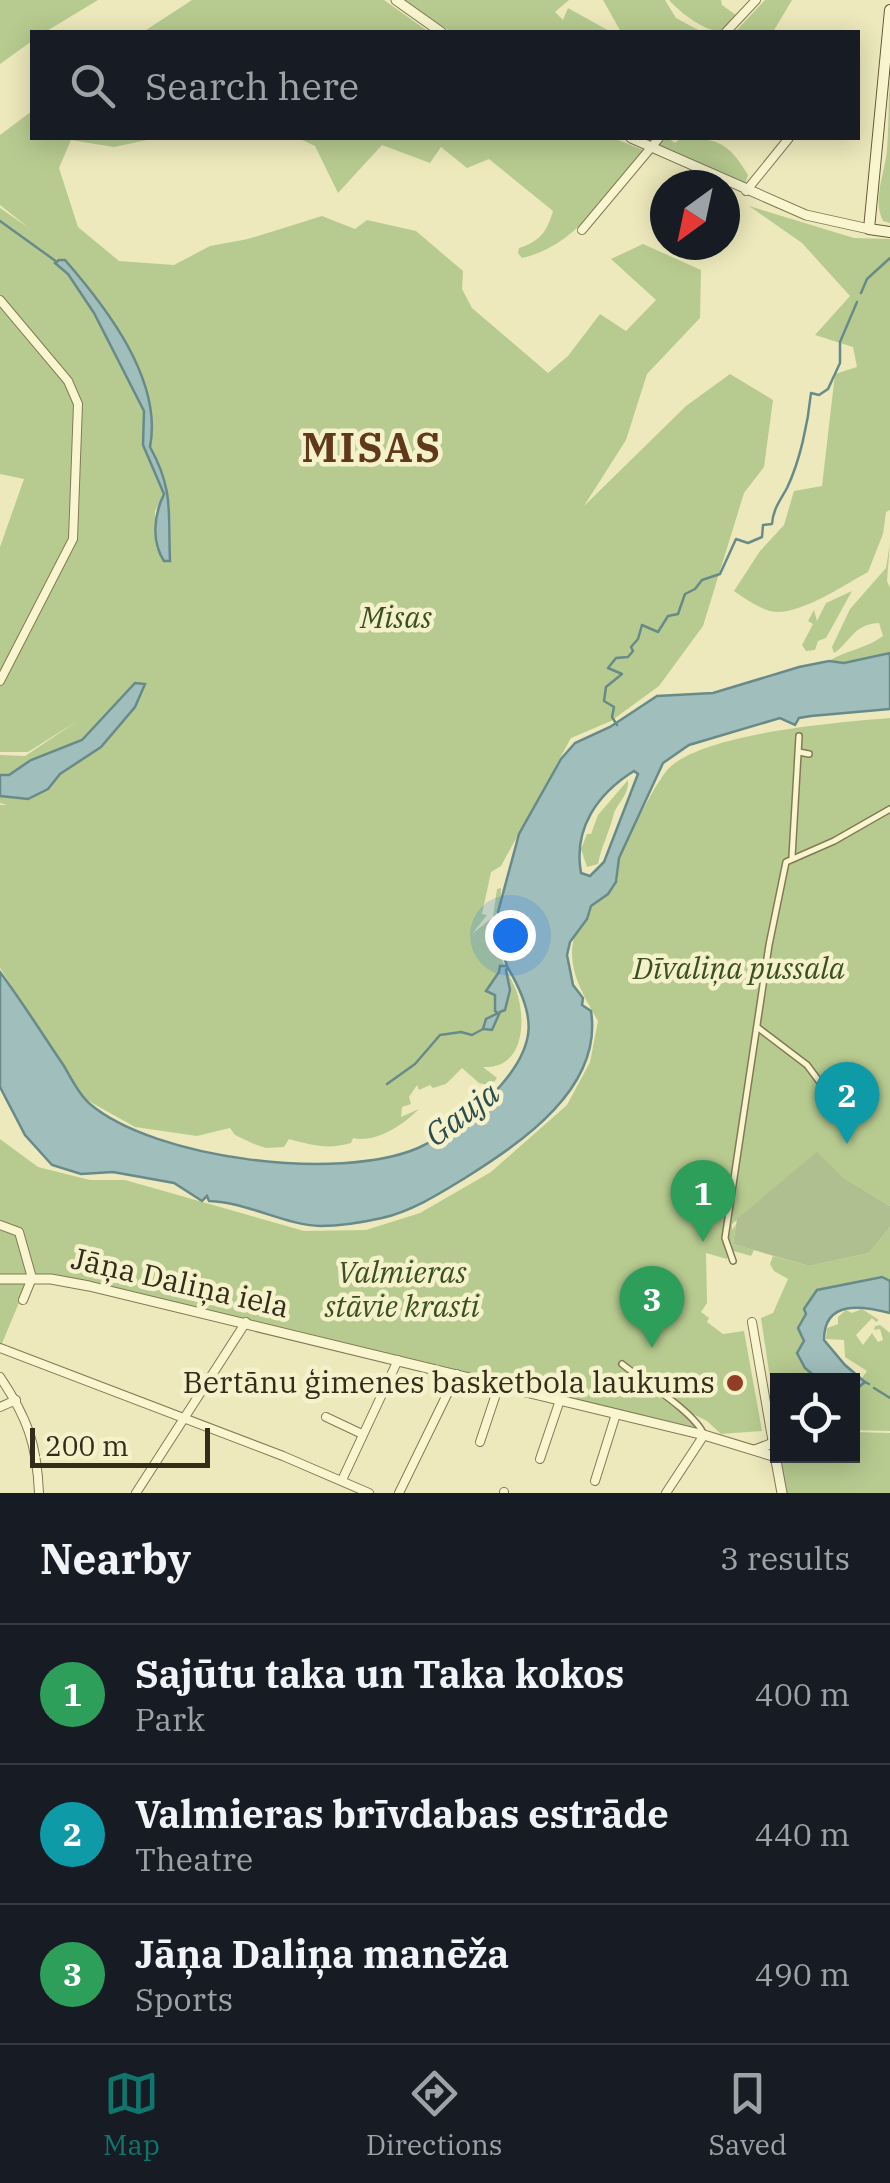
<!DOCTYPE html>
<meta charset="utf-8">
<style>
:root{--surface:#171b24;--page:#20242c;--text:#f1f3f6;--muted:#9ea1a6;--line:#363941;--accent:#0f766e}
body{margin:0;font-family:"IBM Plex Serif",serif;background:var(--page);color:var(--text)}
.controls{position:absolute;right:30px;bottom:30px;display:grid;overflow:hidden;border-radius:0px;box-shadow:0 5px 25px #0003}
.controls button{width:90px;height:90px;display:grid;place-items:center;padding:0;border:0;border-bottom:2px solid var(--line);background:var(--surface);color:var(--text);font:50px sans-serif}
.compass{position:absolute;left:650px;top:170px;width:90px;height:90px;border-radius:50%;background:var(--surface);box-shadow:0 5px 25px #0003;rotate:213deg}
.scale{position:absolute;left:30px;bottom:25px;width:180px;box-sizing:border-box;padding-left:10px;border:5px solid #332c1b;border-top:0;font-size:28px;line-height:35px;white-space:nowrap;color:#332c1b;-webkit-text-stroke:8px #f5f2cb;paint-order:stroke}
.you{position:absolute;left:510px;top:935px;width:35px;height:35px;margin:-25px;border:8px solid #fff;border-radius:50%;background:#1a73e8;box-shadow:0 0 0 15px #1a73e833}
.badge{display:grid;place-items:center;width:65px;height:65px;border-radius:50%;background:var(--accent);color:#fff;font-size:32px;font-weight:700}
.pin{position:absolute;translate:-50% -82px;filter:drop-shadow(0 2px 5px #0008)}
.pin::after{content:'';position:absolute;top:52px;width:35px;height:30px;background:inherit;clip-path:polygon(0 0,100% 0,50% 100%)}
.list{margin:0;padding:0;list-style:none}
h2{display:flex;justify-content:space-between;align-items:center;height:130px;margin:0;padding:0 40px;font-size:42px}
h2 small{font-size:32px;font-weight:400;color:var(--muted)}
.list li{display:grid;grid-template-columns:65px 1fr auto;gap:30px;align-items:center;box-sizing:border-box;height:140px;padding:0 40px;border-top:2px solid var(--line)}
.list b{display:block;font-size:38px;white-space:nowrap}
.list p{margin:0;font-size:32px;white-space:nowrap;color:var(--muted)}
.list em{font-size:32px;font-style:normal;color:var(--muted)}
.icon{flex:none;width:55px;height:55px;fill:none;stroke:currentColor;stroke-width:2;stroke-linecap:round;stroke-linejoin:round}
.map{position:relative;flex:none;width:890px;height:1493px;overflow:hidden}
.search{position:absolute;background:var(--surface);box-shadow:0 5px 25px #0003;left:30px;right:30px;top:30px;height:110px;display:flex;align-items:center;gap:25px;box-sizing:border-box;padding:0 35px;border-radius:0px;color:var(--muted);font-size:38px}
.sheet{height:550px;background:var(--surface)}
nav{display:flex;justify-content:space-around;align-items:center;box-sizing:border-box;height:140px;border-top:2px solid var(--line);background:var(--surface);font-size:28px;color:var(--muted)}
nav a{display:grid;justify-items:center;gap:5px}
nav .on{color:var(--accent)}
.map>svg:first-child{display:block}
</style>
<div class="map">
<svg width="890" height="1493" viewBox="0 0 890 1493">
<rect width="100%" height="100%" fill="#ede9bc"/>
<g fill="#b7cb90" fill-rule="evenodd">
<path d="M0,0H98L45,32H32V41L0,64Z"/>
<path d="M192,0H384L429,32H143Z"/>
<path d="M403,0H569L555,12L563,20L568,8L611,32L573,30L574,32H451Z"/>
<path d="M603,0H665L676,18L702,32H621Z"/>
<path d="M669,0H721L722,5L736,15L724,32C705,32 682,14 669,0Z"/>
<path d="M765,0H792L773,32H735Z"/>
<path d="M890,77V223L883,221C872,200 885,173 887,150C889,126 888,102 890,77Z"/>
<path d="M32,111V138H156L114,147L71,140L59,168L78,227L119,261L174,265L210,246L248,239L322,216L355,229L367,220L416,231L463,271L462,289L472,308L548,373L568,356L600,314L626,331L656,300L611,259L643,244L701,270L700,318L647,374L626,440L584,506L686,406L730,374L773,400L764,467L744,493L703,626L659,686L611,721L571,738L501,866L491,872L482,914L487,915L472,934L493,917L497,889L501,888C501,908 498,931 500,952C502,966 514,981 518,996C526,1026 522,1069 483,1067L497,1078L491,1086L479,1083L462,1068L446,1084L433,1088L430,1085L419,1090L417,1085L409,1097L411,1104L402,1107L401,1117L419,1109C402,1126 376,1143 353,1138L351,1143C328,1150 311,1145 289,1139L284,1147L266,1148L254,1144L235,1135L230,1128L197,1136L135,1127L85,1099L0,968V805H7L0,803V796L28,799L48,789L60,774L101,747L135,706L145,685L135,683L82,740L9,775H0V755L25,756L79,720L28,752H0V547L24,479L0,474V208L29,228L0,205V135ZM65,260C106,307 163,380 150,446C173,487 171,515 170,561L156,548L155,511L165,494L143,445L144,412L94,313L68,274L56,264Z"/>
<path d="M298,138H613L643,150C608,191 579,245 522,258L518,253L519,248C541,241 547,231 553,211L489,159L467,168L441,147L430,163L382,145L338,193L315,146Z"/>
<path d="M641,138H668L675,143L681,138C718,138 729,143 748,175L745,184Z"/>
<path d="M749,206L854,238L890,239V510L886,512L883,534L868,572C844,585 796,618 770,611C757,607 744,598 734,591L760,551L784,525L794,491L822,486L835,374L857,367L853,347L815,335L850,296L802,243Z"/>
<path d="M890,543L887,581L890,588V653L844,663L829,661C846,650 868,648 883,636L879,623C853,624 850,643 834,653L832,647L850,609L886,568Z"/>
<path d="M852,591L826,638L818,641L815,650L806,651L802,645L813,624L808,621L814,610L817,621L826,603Z"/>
<path d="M890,718V1206L844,1178L817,1153L732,1224V1230L736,1224L733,1244L754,1250L751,1256L730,1250L727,1259L706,1253L707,1303L701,1312L709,1318L707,1322L723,1334L744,1331L762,1431L721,1434L707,1421L689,1412L685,1416L697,1426L695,1429L573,1400L571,1394L566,1393L561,1397L510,1385L506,1378L498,1382L89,1286L29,1279L0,1348V1139L38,1167L90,1180H125L304,1231L366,1230L420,1213L491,1172L567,1105L590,1062L598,1021C576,983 557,950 589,910C597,900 610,896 616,884C620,875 617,864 621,854C628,837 657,780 669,768C704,733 840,722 890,718Z"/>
<path d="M628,780C629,797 616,803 613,817C609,832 601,848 598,864L587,867L581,849L587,834H591L598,815Z"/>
<path d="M890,1227V1281C864,1269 817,1299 801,1321L805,1368L820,1380H778L777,1425L761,1318L773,1313L788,1279L774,1271L770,1264L773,1256L809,1266L869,1253Z"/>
<path d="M862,1309L879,1320L876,1322L872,1318L856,1335L863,1345L872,1333L878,1342L883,1340L880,1329L874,1330L875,1326L880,1325L890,1333V1431L853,1430V1392L865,1382L862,1378L867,1371L845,1357L844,1340L826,1339L827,1328L838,1324V1317L846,1310L852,1313Z"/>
<path d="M853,1432L890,1433V1493H785L778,1456H852Z"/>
</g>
<path fill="#afbf90" d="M817,1152L844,1178L890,1206V1227L869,1253L809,1266L733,1244L737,1219Z"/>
<g fill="#a0bebc" stroke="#688b8a" stroke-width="2.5" fill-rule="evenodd">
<path d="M59,260H65C106,307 163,380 150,447C174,490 168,513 170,561H164C151,541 154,515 164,494L143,445L144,411L94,313L68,274L55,263Z"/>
<path d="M890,653V709L811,716L799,718L795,725L780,718L689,745L663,763L619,858L616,882L608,894L591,906L587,919L570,942L567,955L573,985L583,998L582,1005L591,1011C603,1088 522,1142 465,1178C439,1194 412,1211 382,1218C364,1222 340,1226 321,1226C284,1225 247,1202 209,1201L207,1196L202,1201L174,1183L113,1172L81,1174L52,1165L25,1135L0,1087V972C23,1003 43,1035 64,1066C71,1078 79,1095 90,1104C155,1159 339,1182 418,1148C449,1134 480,1110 502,1084C538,1042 535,1014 508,968L506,970L510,990L505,1010L500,1012L492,1030L483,1029L486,1019L498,1013L495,1011V995L486,991L499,972L500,966H507C500,949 507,927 498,912L519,834L561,759L575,743L610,727L657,696L713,693L799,667L829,661L844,663ZM634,771L638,774L604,862L590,876L581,873C573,829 597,794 634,771Z"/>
<path d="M135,683L145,684L135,707L101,747L60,774L48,789L28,799L0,796V775H9L31,760L82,740Z"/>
<path d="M882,1277L890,1281V1313C863,1306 824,1299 824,1340L845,1365L865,1382L853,1392L852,1380L818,1379L805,1368L797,1353L804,1341L798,1328L806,1314L804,1309L817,1290Z"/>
</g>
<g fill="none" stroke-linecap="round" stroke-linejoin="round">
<g stroke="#688b8a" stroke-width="2.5">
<path d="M0,221L57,262"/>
<path d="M861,293L867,279L890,258"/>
<path d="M617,725L612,717L614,707L604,701L606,687L622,674L608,668L616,658L628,657L633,651L631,647L638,639L642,625L658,632L668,616L678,614L685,594L695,589L702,580L720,574L736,539L748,543L762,537L763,525L772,524C773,509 780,501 787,488C800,461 808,423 811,393L819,395L828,389L840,363V342L857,302"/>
<path d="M387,1084L415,1064L440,1035L461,1032L472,1035L483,1029"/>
<path d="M865,1382L869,1384"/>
<path d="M874,1388L890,1398"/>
</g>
<g stroke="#847956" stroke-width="8">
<g id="pedestrian">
<path d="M799,752L809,754"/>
<path d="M792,857L799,736"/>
<path d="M757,1027L807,1065L825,1089L827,1092L841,1112L837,1116L825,1112L827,1092"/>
<path d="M733,1261L725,1238L769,945L786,862L834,841L890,809"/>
<path d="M622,1364C643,1381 695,1412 704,1435"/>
</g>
</g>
<g stroke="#847956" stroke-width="10">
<g id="minor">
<path d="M726,32L756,0"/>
<path d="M746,191L789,138"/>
<path d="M582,230L659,138"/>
<path d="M0,300L68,381L78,404L73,539L0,681"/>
<path d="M0,1225L19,1232L32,1278L23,1300"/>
<path d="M752,1322L775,1455"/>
<path d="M0,1348L283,1456L369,1493"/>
<path d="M0,1377C27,1417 37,1444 39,1493"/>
<path d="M0,1407L16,1400"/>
<path d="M326,1417L362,1434"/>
<path d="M480,1442L499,1385"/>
<path d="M540,1459L560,1400"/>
<path d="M342,1480L398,1360"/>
<path d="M595,1481L616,1414"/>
<path d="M136,1493L246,1322"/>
<path d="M399,1493L457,1374"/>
<path d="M504,1493V1492"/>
<path d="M666,1493L704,1435"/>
</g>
</g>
<g stroke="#847956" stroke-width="11">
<g id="tertiary">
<path d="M396,0L441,32"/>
<path d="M631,138L806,215L869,229"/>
<path d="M0,1279H51L89,1286L704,1435L776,1457"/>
<path d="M755,1450L773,1443"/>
<path d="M775,1455L782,1493"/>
</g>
</g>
<g stroke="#665939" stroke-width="12">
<path id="secondary" d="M890,10L869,229L890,232"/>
</g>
<use href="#pedestrian" stroke="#f8f5cf" stroke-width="5"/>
<use href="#minor" stroke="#f8f5cf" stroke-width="8"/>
<use href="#tertiary" stroke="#f8f5cf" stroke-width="9"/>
<use href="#secondary" stroke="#f8f5cf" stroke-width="10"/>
</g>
<circle fill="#933d26" stroke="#f5f2cb" stroke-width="4" cx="735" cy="1383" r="10"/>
<g text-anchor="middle" stroke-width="9" stroke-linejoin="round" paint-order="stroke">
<g font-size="30" font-style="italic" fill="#3a5021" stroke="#f5f2cb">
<text x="396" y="628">Misas</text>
<text x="739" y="979">Dīvaliņa pussala</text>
<text x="402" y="1283">Valmieras<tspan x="402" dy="34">stāvie krasti</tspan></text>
</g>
<g font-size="30" fill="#332c1b" stroke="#f5f2cb">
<text transform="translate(180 1283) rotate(13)" y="10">Jāņa Daliņa iela</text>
</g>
<g font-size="30" fill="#332c1b" stroke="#f5f2cb" text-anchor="end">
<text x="715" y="1393">Bertānu ģimenes basketbola laukums</text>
</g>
<g font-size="32" font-style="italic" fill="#2a4d53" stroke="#f5f2cb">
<text transform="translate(462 1114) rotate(-37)" y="11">Gauja</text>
</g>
<g font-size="40" font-weight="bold" letter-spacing="2.5" fill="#60381a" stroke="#f5f2cb">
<text x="372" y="462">MISAS</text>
</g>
</g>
</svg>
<div class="controls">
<button><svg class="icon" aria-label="locate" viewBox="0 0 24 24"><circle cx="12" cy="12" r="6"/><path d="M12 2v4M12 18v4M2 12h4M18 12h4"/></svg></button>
</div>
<svg class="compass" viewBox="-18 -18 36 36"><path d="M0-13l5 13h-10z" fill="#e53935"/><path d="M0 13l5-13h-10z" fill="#9ea1a6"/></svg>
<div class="scale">200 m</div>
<div class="you"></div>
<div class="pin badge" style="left:703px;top:1242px;background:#2e9e5b">1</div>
<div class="pin badge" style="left:847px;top:1144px;background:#0f9aa8">2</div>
<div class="pin badge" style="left:652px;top:1348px;background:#2e9e5b">3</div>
<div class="search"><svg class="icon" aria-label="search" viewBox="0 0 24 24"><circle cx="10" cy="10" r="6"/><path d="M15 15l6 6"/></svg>Search here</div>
</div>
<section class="sheet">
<h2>Nearby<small>3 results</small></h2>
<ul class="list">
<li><span class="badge" style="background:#2e9e5b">1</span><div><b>Sajūtu taka un Taka kokos</b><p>Park</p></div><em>400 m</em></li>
<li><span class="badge" style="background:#0f9aa8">2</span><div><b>Valmieras brīvdabas estrāde</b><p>Theatre</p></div><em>440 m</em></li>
<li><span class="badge" style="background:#2e9e5b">3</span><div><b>Jāņa Daliņa manēža</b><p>Sports</p></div><em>490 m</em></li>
</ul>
</section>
<nav>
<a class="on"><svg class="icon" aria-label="map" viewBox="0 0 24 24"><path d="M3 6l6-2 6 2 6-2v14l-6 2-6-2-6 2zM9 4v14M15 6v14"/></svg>Map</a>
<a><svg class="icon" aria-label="directions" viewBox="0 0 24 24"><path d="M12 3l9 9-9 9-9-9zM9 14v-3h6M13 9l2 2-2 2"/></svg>Directions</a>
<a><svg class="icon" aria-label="saved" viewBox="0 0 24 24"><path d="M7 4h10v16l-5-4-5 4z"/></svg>Saved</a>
</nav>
